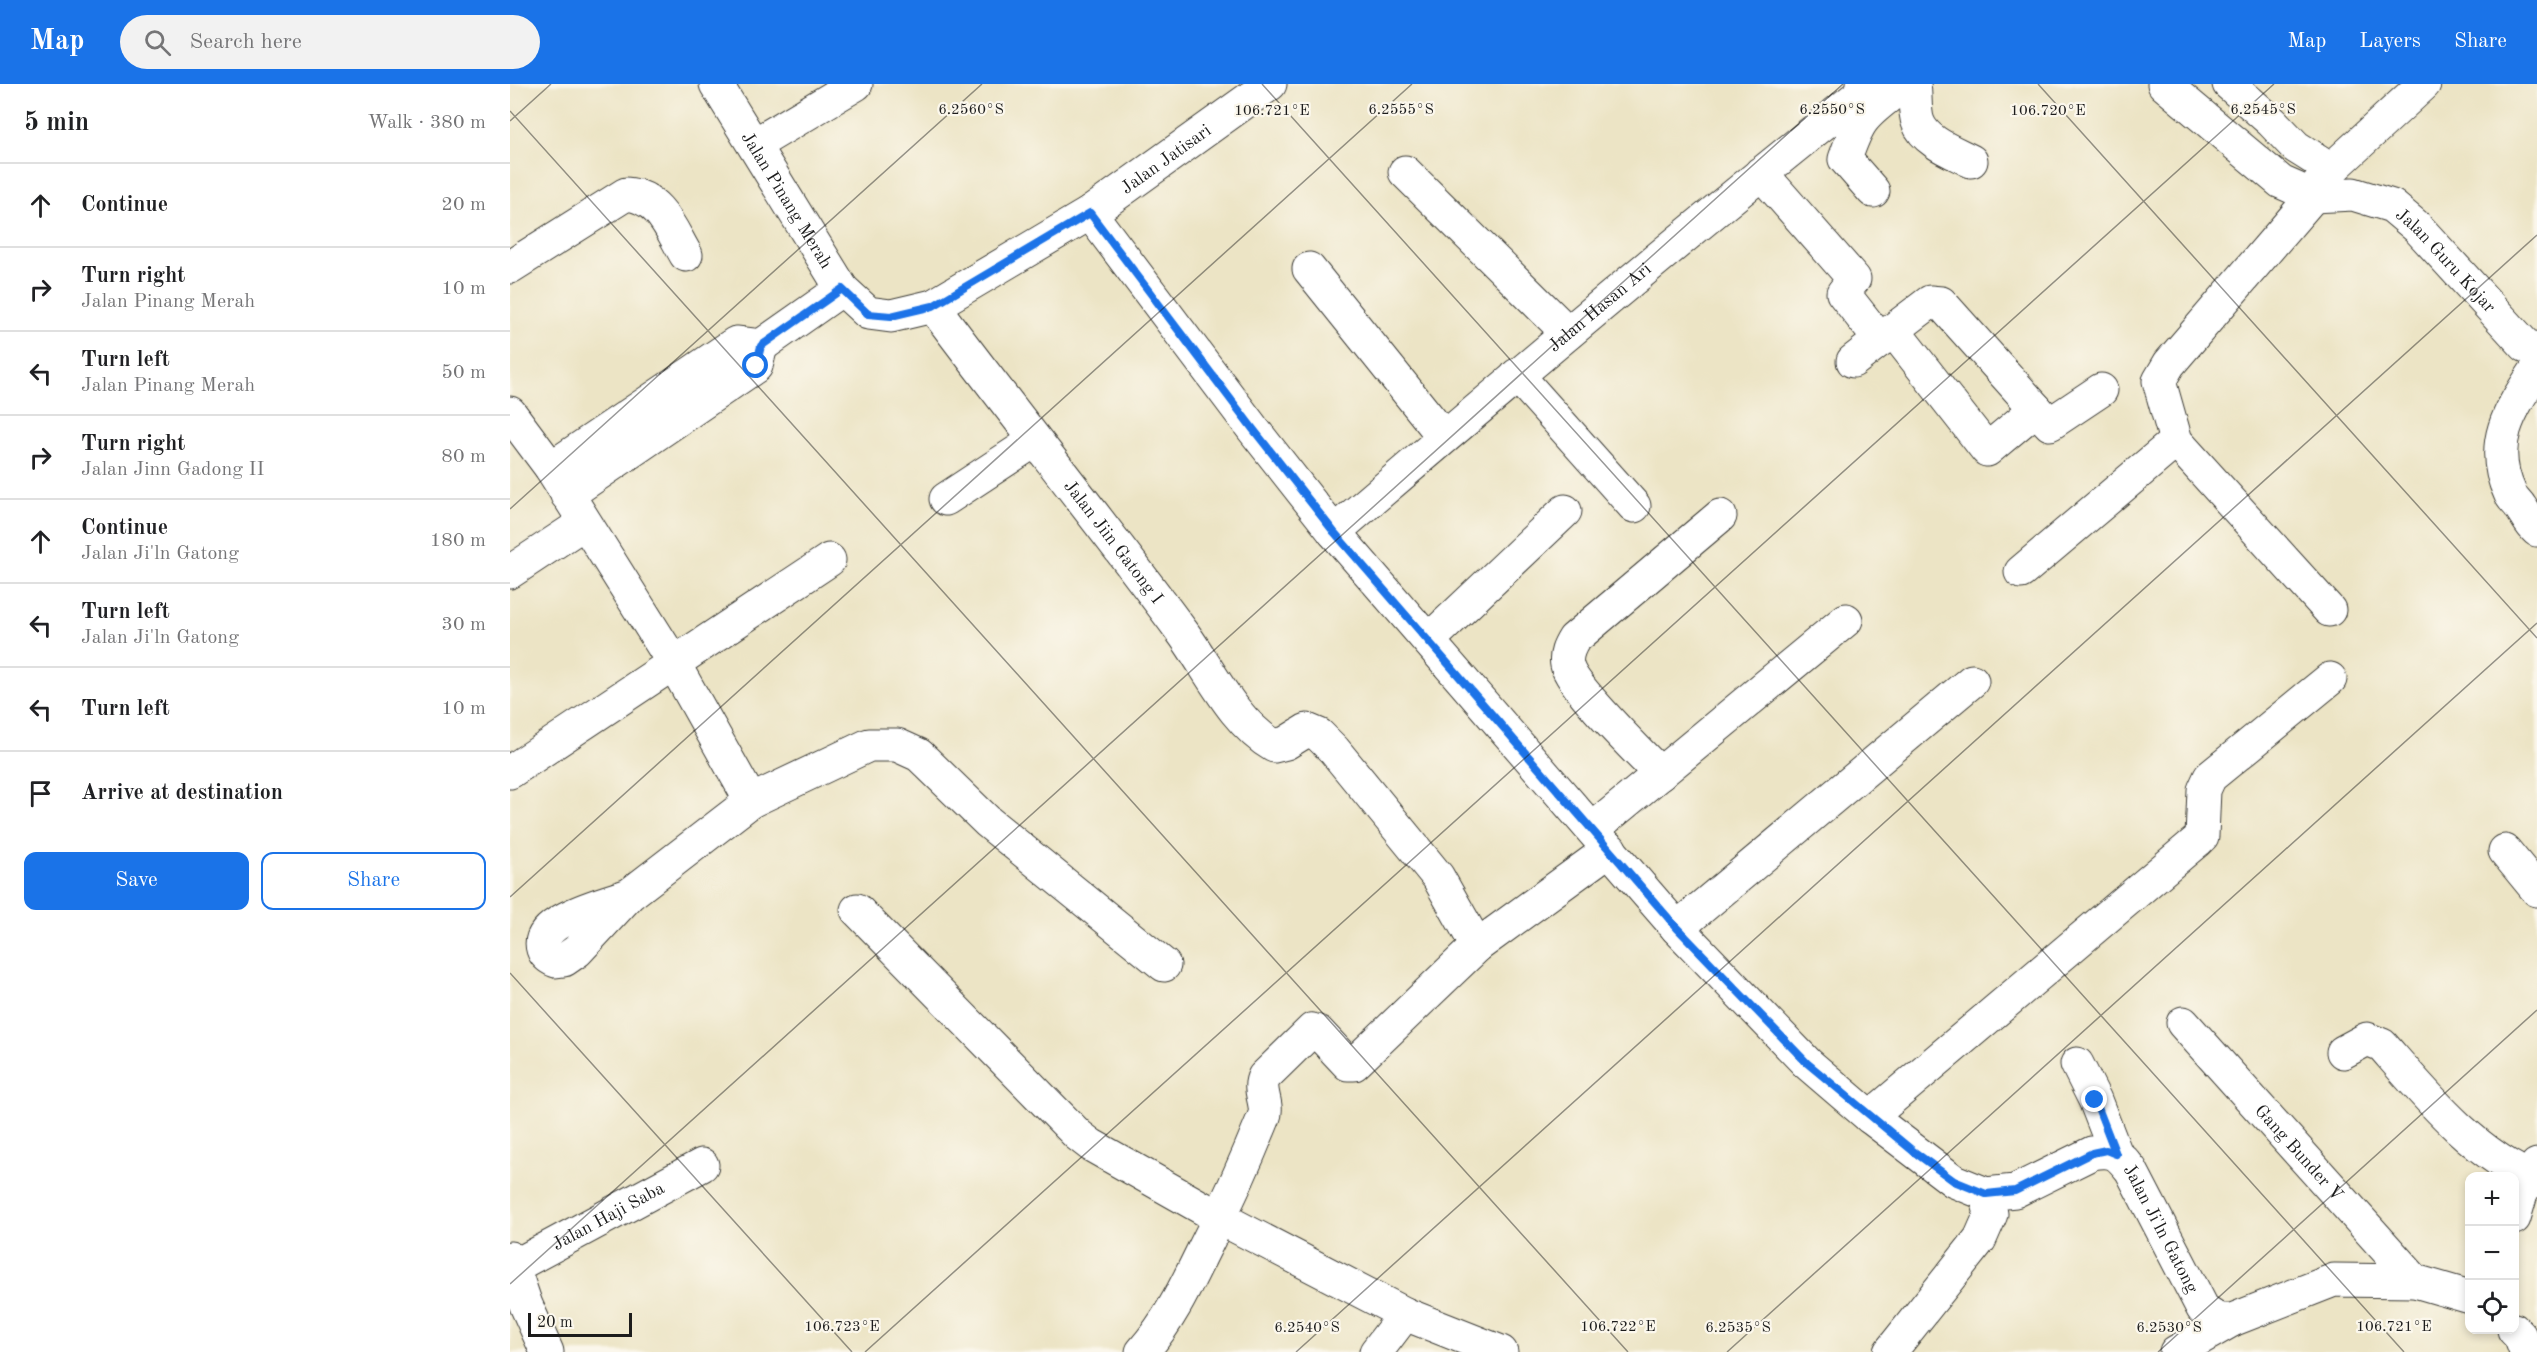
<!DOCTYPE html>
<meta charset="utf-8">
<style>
:root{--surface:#fff;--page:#f2f2f2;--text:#202124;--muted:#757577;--line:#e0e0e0;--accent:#1a73e8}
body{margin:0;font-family:"Old Standard TT",serif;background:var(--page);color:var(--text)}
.controls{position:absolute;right:18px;bottom:18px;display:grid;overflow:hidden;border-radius:12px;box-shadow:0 3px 9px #0003}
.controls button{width:54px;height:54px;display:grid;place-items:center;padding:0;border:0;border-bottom:2px solid var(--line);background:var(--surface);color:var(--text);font:30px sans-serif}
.scale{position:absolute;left:18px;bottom:15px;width:104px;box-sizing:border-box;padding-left:6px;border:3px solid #1c1c1c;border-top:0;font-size:16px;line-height:21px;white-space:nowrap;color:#1c1c1c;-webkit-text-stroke:4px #fbf7ec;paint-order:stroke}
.stop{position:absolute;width:18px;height:18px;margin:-14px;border:4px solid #1a73e8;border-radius:50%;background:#fff}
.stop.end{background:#1a73e8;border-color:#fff;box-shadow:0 2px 6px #0008}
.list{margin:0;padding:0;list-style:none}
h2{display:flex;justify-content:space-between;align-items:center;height:78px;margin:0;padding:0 24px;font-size:26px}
h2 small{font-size:20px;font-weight:400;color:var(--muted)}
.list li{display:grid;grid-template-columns:39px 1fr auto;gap:18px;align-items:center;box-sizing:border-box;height:84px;padding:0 24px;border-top:2px solid var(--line)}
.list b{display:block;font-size:22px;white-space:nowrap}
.list p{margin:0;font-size:20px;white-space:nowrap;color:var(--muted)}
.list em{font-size:20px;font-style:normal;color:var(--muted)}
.actions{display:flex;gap:12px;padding:18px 24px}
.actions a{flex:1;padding:14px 0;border:2px solid var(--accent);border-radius:12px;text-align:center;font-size:21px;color:var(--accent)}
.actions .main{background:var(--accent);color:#fff}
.icon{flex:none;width:33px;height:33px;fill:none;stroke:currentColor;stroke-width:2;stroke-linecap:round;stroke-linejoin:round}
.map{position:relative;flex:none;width:2027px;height:1268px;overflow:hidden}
header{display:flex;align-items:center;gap:36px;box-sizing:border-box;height:84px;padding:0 30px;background:var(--accent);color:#fff}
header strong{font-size:28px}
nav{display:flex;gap:33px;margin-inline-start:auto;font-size:21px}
.search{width:420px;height:54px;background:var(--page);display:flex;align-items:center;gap:15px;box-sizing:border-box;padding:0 21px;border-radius:33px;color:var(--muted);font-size:22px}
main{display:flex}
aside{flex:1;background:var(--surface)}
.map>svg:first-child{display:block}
</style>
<header>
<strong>Map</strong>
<div class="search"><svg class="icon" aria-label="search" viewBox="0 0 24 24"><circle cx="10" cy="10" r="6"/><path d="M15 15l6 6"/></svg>Search here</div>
<nav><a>Map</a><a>Layers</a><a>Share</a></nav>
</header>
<main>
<aside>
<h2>5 min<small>Walk · 380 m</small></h2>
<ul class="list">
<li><svg class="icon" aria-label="ahead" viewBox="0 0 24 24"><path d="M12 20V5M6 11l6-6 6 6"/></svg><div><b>Continue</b></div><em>20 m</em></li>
<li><svg class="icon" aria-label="right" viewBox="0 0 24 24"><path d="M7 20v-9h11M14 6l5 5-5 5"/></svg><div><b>Turn right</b><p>Jalan Pinang Merah</p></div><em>10 m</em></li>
<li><svg class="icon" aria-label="left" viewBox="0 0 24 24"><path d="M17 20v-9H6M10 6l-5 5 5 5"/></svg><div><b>Turn left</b><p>Jalan Pinang Merah</p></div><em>50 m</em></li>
<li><svg class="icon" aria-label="right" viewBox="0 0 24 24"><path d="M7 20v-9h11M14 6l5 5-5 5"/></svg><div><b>Turn right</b><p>Jalan Jinn Gadong II</p></div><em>80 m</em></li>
<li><svg class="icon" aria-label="ahead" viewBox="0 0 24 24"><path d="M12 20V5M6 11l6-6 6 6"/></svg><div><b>Continue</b><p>Jalan Ji'ln Gatong</p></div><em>180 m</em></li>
<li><svg class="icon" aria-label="left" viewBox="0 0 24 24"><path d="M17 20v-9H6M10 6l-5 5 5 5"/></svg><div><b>Turn left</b><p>Jalan Ji'ln Gatong</p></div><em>30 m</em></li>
<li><svg class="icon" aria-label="left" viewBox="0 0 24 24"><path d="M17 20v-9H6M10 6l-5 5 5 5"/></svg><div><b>Turn left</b></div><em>10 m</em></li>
<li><svg class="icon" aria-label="arrive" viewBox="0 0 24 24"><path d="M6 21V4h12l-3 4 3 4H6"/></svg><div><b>Arrive at destination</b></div></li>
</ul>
<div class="actions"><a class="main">Save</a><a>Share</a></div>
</aside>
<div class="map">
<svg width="2027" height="1268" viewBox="0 0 2027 1268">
<rect width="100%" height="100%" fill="#fbf7ec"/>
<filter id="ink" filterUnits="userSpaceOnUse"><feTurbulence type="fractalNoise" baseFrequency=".0167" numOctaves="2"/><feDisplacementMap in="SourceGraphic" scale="12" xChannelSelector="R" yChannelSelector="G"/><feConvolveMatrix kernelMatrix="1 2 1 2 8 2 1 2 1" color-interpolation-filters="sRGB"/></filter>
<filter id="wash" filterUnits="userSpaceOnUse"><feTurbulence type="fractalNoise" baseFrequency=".008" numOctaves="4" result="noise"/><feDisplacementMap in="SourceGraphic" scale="24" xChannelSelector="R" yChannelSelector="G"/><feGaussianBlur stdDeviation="1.35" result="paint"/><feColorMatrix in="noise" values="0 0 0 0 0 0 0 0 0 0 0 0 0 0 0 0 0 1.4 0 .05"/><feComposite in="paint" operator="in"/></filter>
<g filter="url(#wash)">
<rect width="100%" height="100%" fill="#ece4c5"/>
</g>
<g filter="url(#ink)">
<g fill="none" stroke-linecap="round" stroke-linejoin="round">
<g stroke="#3b3a35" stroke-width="35">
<g id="minor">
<path id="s1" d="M206,0L332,205L358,229L381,232L423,222L580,129L760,0"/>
<path d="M1404,0C1406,12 1404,27 1408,38C1415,58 1444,68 1461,77"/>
<path d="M1719,0L1762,38L1786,63L1821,85"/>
<path d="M244,61L346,0"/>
<path d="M895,88L1058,249"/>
<path d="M1251,89L1344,195L1333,209L1370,256L1420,218L1431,219L1526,325L1477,366L1383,246"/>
<path d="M1363,107L1335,75C1348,38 1351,33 1383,9"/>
<path id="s2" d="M580,129L743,345L824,448L1167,844L1297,979L1360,1033L1444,1097L1476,1110L1505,1107L1582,1069C1604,1065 1608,1070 1621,1086L1693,1225L1709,1236H1722L1824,1196L1905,1197L1960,1213"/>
<path d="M0,183L116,110C150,112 161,146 176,171"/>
<path d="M799,185L934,353"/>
<path id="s3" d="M423,222C505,332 592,439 673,549C700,586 723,638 764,662L776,659L797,646L809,651L824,666L928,793L967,862"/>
<path d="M251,262L332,205"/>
<path d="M1343,277L1370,256"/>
<path d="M2027,285C2000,326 1977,360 2000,409C2002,415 2008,418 2011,424C2017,432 2019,439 2027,446"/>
<path d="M1007,291L1124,422"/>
<path d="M1526,325L1540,340L1591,306"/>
<path d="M0,329L41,384L163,578L241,717"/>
<path d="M41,384L226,259L251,262L246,282L57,411"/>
<path d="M436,415L524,357"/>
<path id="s4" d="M824,448C1000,297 1176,148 1358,4"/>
<path d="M0,488L74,439"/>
<path d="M1511,488L1666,357"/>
<path d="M1819,526L1666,357L1649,297L1659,280L1803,112L1813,93L1914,0"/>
<path d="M919,556L1055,427"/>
<path d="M0,688L319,476"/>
<path d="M1150,690C1131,670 1061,602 1057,581C1055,571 1059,563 1064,555L1210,432"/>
<path d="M1083,745L1336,536"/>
<path d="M1995,767L2027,806"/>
<path d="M119,811C100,818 24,836 33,865C35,871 41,875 46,877L54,876L67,867L119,811L241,717L359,661H387L409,671L478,738L654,881"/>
<path d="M347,826L568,1051L581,1061L710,1134L895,1230L991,1268"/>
<path d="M1167,844L1462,597"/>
<path id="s5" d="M1673,939L1905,1197"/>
<path d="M1833,968L1857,955L1872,961C1914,1009 1965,1072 2027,1096"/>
<path d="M1567,980L1585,1016L1606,1070"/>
<path d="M1360,1033L1687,757L1692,752L1694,706L1700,693L1820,595"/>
<path d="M2004,1134L2011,1110L2027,1081"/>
<path d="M0,1174L16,1221L37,1268"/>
<path id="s6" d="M3,1183L192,1081"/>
<path d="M2004,1246L2010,1252L2016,1268"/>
<path d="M632,1268C658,1239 674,1206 691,1171C714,1126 735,1080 754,1033C759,1020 747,1006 754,993L802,946L808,948L838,980H844L967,862L1100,765"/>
<path d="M866,1268L895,1230"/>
<path d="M1380,1268L1470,1155L1481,1130L1476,1110"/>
<path d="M1666,1268L1722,1236"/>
</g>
</g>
<g stroke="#3b3a35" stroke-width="35">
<g id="tertiary">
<path d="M1353,0C1366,10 1386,6 1400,0"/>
<path id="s7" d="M1654,0L1771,98L1803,112L1843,110L1882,122L1907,143L2016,262L2027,265"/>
</g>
</g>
<use href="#minor" stroke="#fff" stroke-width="33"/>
<use href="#tertiary" stroke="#fff" stroke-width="33"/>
</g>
</g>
<g fill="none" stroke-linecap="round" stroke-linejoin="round" filter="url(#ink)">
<path stroke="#1a73e8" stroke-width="8" d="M246,282L251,262L332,205L358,230L381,232L423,222L580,129L743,345L824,448L1167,844L1297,979L1403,1067L1444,1097L1476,1110L1505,1107L1582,1069L1596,1066L1606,1070L1585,1016"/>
</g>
<path fill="none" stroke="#1c1c1c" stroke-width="1.5" stroke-opacity="0.45" d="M752,0L1894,1268M1528,0L2027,554M0,27L1118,1268M0,37L41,0M0,425L472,0M0,813L902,0M0,889L342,1268M0,1200L1333,0M355,1268L1764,0M786,1268L2027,151M1217,1268L2027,539M1648,1268L2027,926"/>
<g text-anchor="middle" stroke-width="4.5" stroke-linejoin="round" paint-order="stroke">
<g font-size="18" fill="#1c1c1c" stroke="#fbf7ec">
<text dy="6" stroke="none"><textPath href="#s1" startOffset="618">Jalan Jatisari</textPath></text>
<text dy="6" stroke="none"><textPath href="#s1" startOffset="136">Jalan Pinang Merah</textPath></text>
<text dy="6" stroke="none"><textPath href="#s7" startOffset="345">Jalan Guru Kojar</textPath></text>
<text dy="6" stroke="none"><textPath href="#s4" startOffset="348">Jalan Hasan Ari</textPath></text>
<text dy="6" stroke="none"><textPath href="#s3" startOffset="297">Jalan Jiin Gatong I</textPath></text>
<text dy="6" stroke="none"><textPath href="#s5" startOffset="174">Gang Bunder V</textPath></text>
<text dy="6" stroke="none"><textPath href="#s6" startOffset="108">Jalan Haji Saba</textPath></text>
<text dy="6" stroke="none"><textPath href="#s2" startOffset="1563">Jalan Ji'ln Gatong</textPath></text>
</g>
</g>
<g font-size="15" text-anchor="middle" fill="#1c1c1c" stroke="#fbf7ec" stroke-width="4.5" stroke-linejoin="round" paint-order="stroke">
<text x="461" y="30">6.2560°S</text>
<text x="891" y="30">6.2555°S</text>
<text x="1322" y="30">6.2550°S</text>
<text x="1753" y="30">6.2545°S</text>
<text x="762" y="31">106.721°E</text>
<text x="1538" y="31">106.720°E</text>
<text x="332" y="1247">106.723°E</text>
<text x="1108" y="1247">106.722°E</text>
<text x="1884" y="1247">106.721°E</text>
<text x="797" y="1248">6.2540°S</text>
<text x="1228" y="1248">6.2535°S</text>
<text x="1659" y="1248">6.2530°S</text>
</g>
</svg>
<div class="controls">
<button>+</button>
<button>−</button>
<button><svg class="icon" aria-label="locate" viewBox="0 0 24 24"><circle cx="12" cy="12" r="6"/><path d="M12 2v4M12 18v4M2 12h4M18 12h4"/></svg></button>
</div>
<div class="scale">20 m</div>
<div class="stop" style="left:246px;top:282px"></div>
<div class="stop end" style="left:1585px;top:1016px"></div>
</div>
</main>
